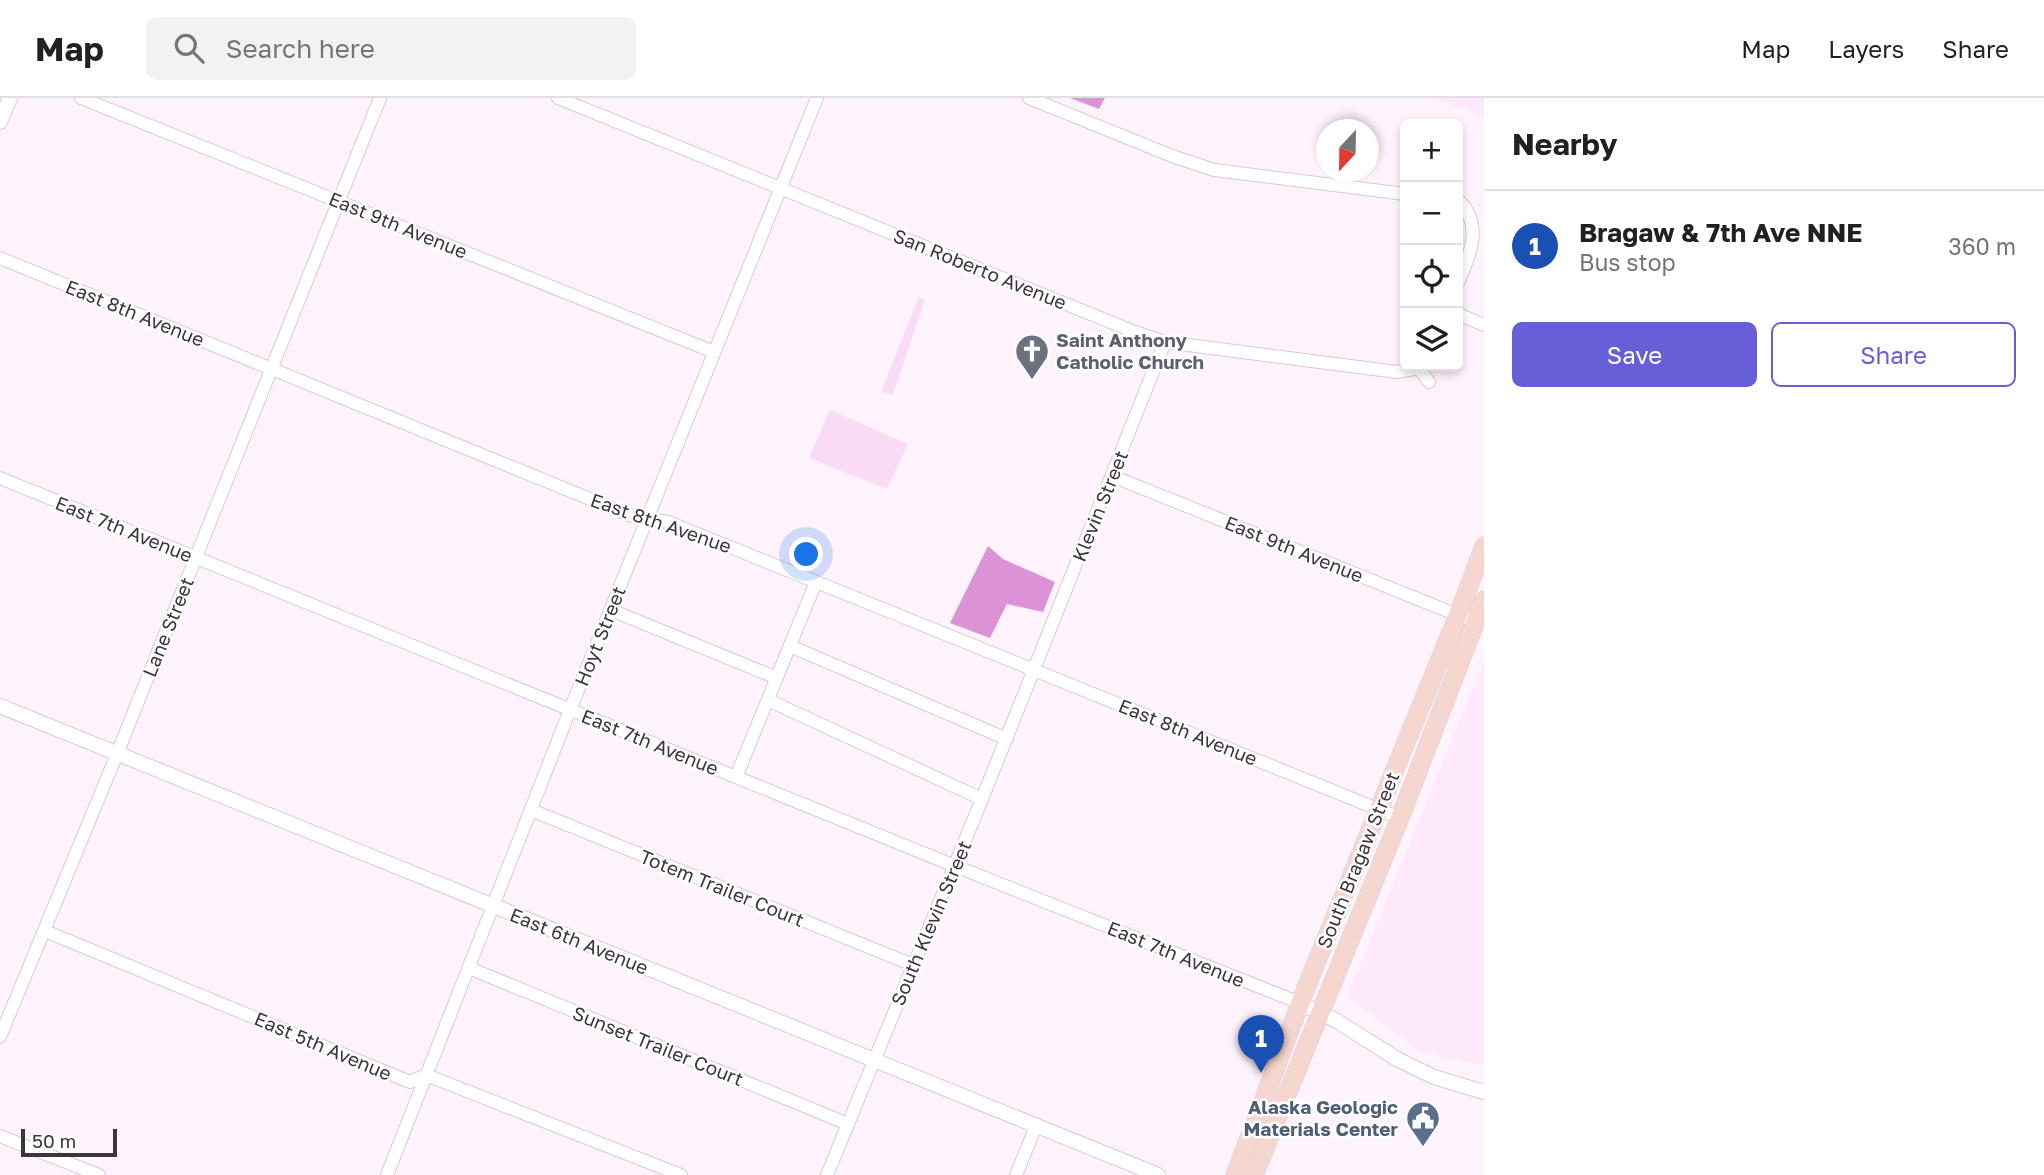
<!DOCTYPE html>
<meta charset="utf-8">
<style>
:root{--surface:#fff;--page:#f2f2f2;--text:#202124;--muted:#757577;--line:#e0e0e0;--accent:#665fd8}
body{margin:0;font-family:"Golos Text",sans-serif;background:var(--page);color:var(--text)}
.controls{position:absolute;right:21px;top:21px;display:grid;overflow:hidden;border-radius:10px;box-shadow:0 4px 10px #0003}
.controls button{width:63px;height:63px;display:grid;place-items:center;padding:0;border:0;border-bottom:2px solid var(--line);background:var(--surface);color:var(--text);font:35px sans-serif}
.compass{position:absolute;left:1316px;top:21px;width:63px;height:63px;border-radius:50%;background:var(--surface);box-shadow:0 4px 10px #0003;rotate:202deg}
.scale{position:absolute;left:21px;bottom:18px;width:96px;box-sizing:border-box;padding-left:7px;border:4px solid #3c353c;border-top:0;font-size:19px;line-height:24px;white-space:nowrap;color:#3c353c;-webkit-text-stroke:5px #fff;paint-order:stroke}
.you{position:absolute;left:807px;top:457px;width:24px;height:24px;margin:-18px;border:5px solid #fff;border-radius:50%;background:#1a73e8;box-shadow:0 0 0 10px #1a73e833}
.badge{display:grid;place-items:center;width:46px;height:46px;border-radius:50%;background:var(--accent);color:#fff;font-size:23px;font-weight:700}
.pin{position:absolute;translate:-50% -58px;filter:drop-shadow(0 2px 4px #0008)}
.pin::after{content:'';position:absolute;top:37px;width:24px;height:21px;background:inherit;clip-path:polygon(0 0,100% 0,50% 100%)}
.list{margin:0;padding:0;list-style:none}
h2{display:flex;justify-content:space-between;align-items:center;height:91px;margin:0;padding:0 28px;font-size:30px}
h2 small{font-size:23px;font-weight:400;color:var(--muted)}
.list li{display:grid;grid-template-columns:46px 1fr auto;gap:21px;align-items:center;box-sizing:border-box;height:112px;padding:0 28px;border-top:2px solid var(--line)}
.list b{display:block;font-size:26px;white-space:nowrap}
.list p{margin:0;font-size:23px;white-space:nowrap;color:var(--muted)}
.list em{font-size:23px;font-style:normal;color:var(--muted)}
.actions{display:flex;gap:14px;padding:21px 28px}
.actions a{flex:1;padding:16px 0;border:2px solid var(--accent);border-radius:10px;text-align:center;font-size:24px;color:var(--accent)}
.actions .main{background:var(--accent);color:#fff}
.icon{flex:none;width:38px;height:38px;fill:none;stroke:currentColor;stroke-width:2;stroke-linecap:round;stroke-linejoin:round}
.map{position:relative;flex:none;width:1484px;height:1077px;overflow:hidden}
header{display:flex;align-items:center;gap:42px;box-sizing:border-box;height:98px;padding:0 35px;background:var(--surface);border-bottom:2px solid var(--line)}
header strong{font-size:33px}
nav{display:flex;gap:38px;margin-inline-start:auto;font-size:24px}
.search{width:490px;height:63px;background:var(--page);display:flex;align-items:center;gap:18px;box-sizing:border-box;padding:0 24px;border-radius:10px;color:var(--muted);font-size:26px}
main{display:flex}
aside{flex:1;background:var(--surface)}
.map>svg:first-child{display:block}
</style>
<header>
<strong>Map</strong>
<div class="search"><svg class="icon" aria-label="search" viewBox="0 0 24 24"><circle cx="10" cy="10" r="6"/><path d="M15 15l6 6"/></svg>Search here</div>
<nav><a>Map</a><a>Layers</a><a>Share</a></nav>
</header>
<main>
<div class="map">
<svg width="1484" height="1077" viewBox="0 0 1484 1077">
<rect width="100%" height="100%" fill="#fff3fd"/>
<g fill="#fde9fb">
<path d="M1434,0H1484V20Z"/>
<path d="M1484,564V968L1419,953L1347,899Z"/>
</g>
<g fill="#f9dbf6">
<path d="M919,199L925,202L893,296L892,297L883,294L882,291Z"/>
<path d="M830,312L908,346L887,391L809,360Z"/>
</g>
<g fill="#dc93d5">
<path d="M1070,0H1105L1099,11Z"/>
<path d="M988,448L1003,461L1055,484L1043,514L1007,506L990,540L950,525Z"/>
</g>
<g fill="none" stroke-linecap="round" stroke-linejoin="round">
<g stroke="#dbc8d8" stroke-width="14">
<g id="minor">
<path d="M81,0L714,254"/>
<path d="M558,0L1135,234L1165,244L1397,274L1419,270"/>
<path d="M1029,0L1172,58L1214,72L1405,96"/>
<path d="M1458,102C1484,126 1470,156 1458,185"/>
<path d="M0,160L629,417L668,424L1400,720"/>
<path d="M1458,216L1484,227"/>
<path d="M1421,268L1419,270L1429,284"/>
<path d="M1112,378L1465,520"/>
<path d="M0,380L955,768L1300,905"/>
<path d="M611,512L777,580"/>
<path d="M790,548L1007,641"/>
<path d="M768,602L982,701"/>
<path d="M736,679L816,484"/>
<path d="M531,712L913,867"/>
<path d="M45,833L410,984L426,977L681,1077"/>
<path d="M469,870L848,1026"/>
<path d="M0,939L117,656L380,0"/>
<path d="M0,1038L99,1077"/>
<path d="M387,1077L570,612L817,0"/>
<path d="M827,1077L982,701L1165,244"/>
<path d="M1016,1077L1036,1028"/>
</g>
</g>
<g stroke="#dbc8d8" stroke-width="16">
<g id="tertiary">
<path d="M0,24L10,0"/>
<path d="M0,608L1158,1077"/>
<path d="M1300,905L1337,923L1397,961L1434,979L1484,994"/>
</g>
</g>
<g stroke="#dbc8d8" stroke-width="19">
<g id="secondary">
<path d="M1235,1077L1306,890L1458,517L1484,448"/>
<path d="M1254,1077L1400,720L1484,502"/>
</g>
</g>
<use href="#minor" stroke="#fff" stroke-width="12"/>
<use href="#tertiary" stroke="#fff" stroke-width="14"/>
<use href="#secondary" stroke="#f5d7cf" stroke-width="18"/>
</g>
<defs>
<g id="church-pin" transform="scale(1.75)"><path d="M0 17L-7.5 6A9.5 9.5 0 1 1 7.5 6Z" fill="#6b7280" stroke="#fff"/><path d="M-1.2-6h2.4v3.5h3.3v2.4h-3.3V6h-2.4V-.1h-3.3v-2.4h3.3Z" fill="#fff"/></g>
<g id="civic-pin" transform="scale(1.75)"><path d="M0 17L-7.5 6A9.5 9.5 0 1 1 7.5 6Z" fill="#5c6f8a" stroke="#fff"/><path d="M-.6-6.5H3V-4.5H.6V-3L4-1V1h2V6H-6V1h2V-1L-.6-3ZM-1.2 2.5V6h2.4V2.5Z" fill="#fff"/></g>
</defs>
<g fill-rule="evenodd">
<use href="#church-pin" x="1032" y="253"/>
<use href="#civic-pin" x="1423" y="1020"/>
</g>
<g text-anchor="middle" stroke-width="5" stroke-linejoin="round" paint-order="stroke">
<g font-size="19" fill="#3c353c" stroke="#fff">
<text transform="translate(398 127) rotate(22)" y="7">East 9th Avenue</text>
<text transform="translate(980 171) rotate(22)" y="7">San Roberto Avenue</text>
<text transform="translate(135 215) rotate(22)" y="7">East 8th Avenue</text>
<text transform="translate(1100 408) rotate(-68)" y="7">Klevin Street</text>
<text transform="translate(661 425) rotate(19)" y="7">East 8th Avenue</text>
<text transform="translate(124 431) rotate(22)" y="7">East 7th Avenue</text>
<text transform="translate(1294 451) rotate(22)" y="7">East 9th Avenue</text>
<text transform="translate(168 529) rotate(-68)" y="7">Lane Street</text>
<text transform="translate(600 538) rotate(-68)" y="7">Hoyt Street</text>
<text transform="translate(1188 634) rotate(22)" y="7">East 8th Avenue</text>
<text transform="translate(650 644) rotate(22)" y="7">East 7th Avenue</text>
<text transform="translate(1358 762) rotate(-68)" y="7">South Bragaw Street</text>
<text transform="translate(722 790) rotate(22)" y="7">Totem Trailer Court</text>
<text transform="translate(931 825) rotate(-67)" y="7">South Klevin Street</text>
<text transform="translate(579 843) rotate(22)" y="7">East 6th Avenue</text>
<text transform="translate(1176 856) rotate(22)" y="7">East 7th Avenue</text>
<text transform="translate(323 948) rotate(23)" y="7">East 5th Avenue</text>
<text transform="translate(658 948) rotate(22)" y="7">Sunset Trailer Court</text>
</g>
<g font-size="19" font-weight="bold" fill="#5b616d" stroke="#fff" text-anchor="start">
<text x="1056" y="249">Saint Anthony<tspan x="1056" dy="22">Catholic Church</tspan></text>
</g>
<g font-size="19" font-weight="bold" fill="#4e5e75" stroke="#fff" text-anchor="end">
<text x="1398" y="1016">Alaska Geologic<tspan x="1398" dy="22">Materials Center</tspan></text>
</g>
</g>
</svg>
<div class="controls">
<button>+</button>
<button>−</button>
<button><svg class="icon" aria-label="locate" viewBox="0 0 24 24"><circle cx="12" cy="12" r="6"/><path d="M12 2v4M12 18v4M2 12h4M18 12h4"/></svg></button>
<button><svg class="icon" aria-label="layers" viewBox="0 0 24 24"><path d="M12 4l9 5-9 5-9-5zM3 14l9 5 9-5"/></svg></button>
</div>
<svg class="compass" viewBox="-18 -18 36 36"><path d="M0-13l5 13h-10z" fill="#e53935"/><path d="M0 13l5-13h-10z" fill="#757577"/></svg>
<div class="scale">50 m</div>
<div class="you"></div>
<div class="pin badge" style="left:1261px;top:975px;background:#1a4fb4">1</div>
</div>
<aside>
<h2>Nearby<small></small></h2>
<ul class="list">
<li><span class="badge" style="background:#1a4fb4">1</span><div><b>Bragaw &amp; 7th Ave NNE</b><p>Bus stop</p></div><em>360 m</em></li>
</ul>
<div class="actions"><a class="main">Save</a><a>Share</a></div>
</aside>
</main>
